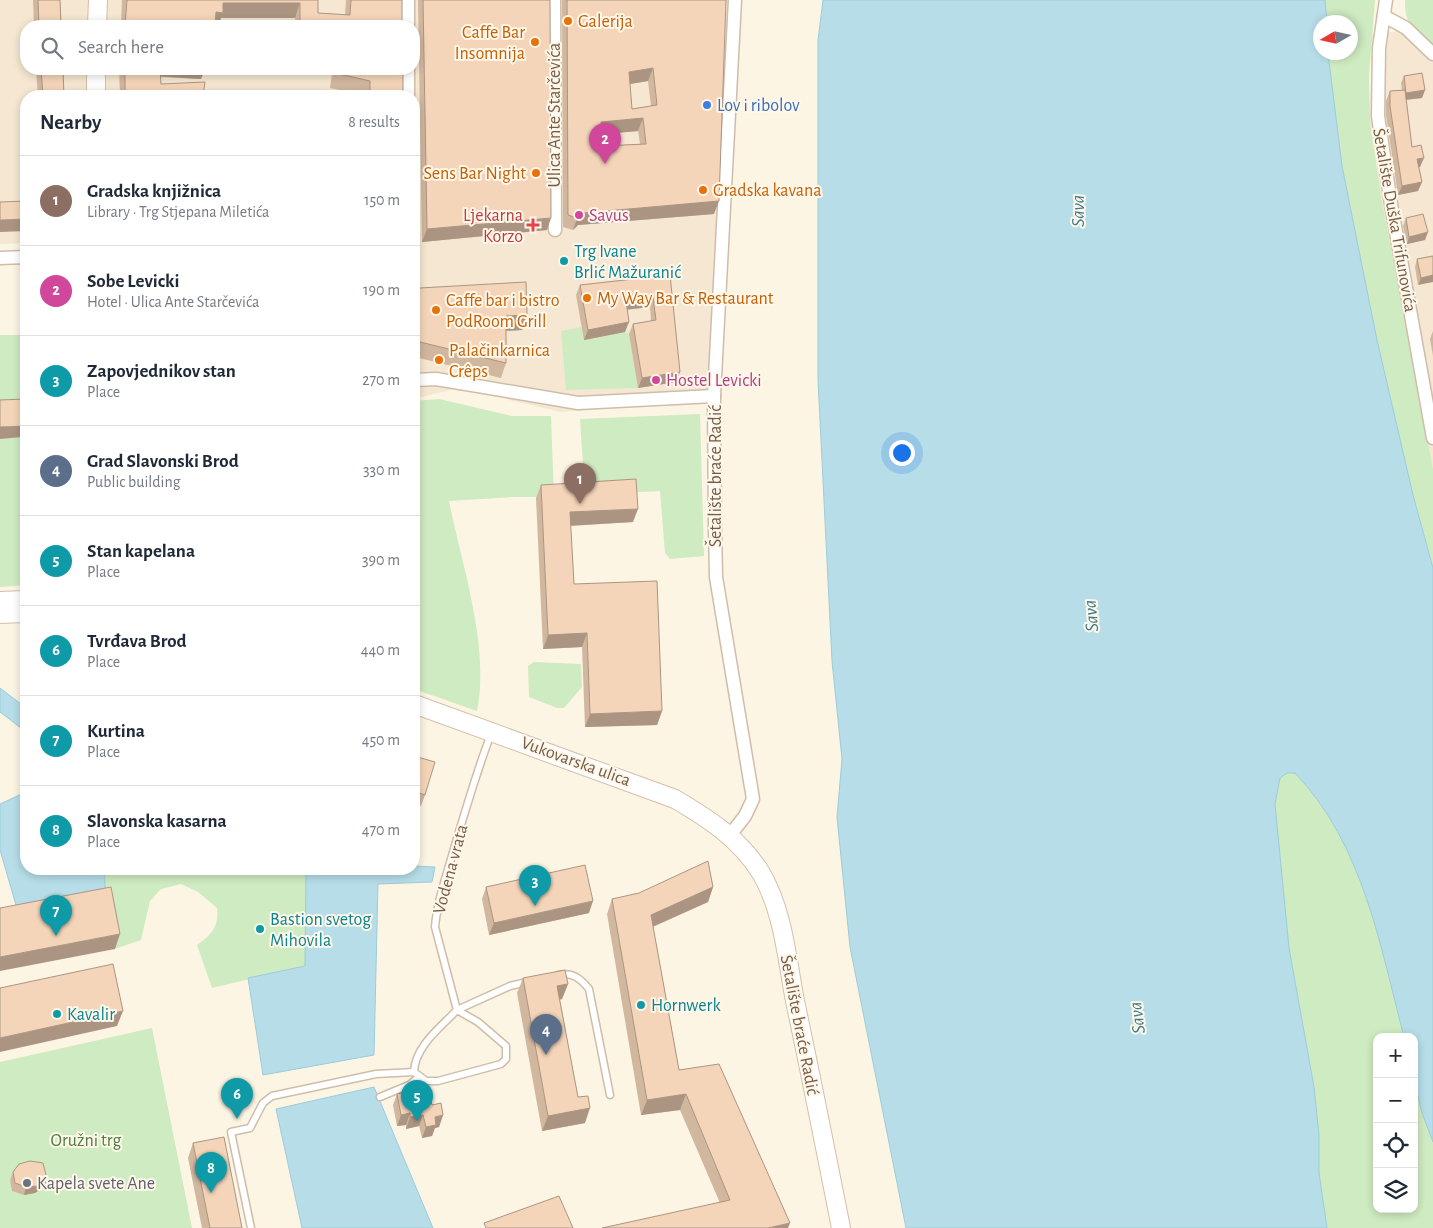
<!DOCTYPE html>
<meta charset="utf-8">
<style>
:root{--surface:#fff;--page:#f6f6f7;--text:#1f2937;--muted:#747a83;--line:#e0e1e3;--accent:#7c4b3c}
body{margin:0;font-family:"Alegreya Sans",sans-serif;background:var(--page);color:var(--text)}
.controls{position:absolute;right:15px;bottom:15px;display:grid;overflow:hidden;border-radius:10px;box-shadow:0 2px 8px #0003}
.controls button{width:45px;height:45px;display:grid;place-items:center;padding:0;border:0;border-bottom:1px solid var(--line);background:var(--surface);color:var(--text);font:25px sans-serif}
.compass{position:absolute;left:1313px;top:15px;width:45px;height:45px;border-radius:50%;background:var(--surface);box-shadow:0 2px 8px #0003;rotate:261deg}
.you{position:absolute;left:901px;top:452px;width:18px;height:18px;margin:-12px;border:4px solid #fff;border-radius:50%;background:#1a73e8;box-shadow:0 0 0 8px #1a73e833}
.badge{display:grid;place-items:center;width:32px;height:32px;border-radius:50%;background:var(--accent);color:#fff;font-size:16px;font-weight:700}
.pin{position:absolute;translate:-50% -41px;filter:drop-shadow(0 1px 2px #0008)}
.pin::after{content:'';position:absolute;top:26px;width:18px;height:15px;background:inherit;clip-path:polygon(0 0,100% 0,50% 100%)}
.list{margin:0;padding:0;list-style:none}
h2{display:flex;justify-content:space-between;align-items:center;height:65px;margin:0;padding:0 20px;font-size:21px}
h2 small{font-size:16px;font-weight:400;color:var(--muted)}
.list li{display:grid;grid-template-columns:32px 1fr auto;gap:15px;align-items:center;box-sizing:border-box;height:90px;padding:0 20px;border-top:1px solid var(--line)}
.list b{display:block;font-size:19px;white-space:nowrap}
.list p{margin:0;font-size:16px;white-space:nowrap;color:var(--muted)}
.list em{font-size:16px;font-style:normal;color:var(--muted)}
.icon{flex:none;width:28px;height:28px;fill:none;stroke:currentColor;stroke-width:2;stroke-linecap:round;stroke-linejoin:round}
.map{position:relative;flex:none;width:1433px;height:1228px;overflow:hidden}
.search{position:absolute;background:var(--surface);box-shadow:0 2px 8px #0003;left:20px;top:20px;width:400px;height:55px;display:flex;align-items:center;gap:12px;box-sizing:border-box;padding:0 18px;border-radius:20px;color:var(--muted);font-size:19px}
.panel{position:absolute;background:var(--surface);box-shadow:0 2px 8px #0003;left:20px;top:90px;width:400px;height:785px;border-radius:20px}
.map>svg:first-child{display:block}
</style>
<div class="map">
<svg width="1433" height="1228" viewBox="0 0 1433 1228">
<rect width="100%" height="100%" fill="#fdf5e3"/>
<g fill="#f5e7d1" fill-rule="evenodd">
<path d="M0,0H741L720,401L561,412L458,388L414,399V96H26V243L0,244ZM26,26H414V69H26Z"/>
<path d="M1412,29L1433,49V469L1381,196L1370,122L1372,35Z"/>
</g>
<g fill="#cfebc1">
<path d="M1325,0H1375L1369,76L1370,122L1381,196L1433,469V568L1413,495L1377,340L1342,166L1328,53L1350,52V22H1327Z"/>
<path d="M1405,0H1433V49C1416,33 1404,25 1405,0Z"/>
<path d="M581,327L585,340L625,332L629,334L638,388L566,390L561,331Z"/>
<path d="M0,335H26V585L0,587Z"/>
<path d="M439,399L512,416H551L554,497H514L449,501C462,566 490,646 477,711L414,689V401Z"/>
<path d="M700,414L704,556L670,559L665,553L660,491L585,495L580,419Z"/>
<path d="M534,662L581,664L582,687L564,708H557L529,697L528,666Z"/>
<path d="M1287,773H1295C1363,844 1380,945 1404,1037H1377V1209H1414V1079L1422,1113L1433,1142V1228H1327L1319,1173V1135L1314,1087L1289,948L1281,879L1275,804L1280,778Z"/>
<path d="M104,869H306L305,966L212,988L197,945C212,934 219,927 217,908L198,892L181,884L161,889L150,901L141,940L115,949L106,902Z"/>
<path d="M152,1028L192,1228H0V1062Z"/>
</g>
<g fill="#b6dde8" stroke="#9cccda">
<path d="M823,0H1325L1327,22H1320V52L1328,53L1342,166L1377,340L1413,495L1433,568V1142L1422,1113L1414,1079V1037H1404C1380,945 1363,844 1295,773H1287L1280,778L1275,804L1289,948L1314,1087L1319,1135V1173L1327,1228H906L850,947L837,817L842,759L832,661L818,380V40Z"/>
<path d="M0,688L26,708V732L0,712Z"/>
<path d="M26,792V869H104L106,902L20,919L0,850V804Z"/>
<path d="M414,866L435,867L432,882L378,884L374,1055L263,1075L248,978L305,966L306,869H414Z"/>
<path d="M374,1087L433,1228H302L276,1109Z"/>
</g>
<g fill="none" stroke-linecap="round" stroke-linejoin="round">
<g stroke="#cfbda9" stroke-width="9">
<g id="lane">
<path d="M491,734C476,773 465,812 453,852C446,877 437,902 435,927L457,1010L510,986L527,982"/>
<path d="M559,975C573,972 581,979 589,989L610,1095"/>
<path d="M380,1097L409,1085L419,1077"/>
<path d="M251,1228L231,1132L250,1128L263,1103L272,1096L376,1074L414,1072L426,1081H438L501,1064L506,1059V1046L478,1022L457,1010C441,1027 415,1046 414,1072"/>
</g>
</g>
<g stroke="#cfbda9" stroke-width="15">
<g id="street">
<path d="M408,0V26"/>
<path d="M554,0L555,230"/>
<path d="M1386,0L1379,48L1378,116L1391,204L1433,438"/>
<path d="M1384,16L1406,28L1433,54"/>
<path d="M408,69V96"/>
<path d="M0,258L26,257"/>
<path d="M414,380L436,379L578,403L714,396"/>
<path d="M730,835L745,816L753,799L716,577L715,528L714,396L735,0"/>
</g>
</g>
<g stroke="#d4bfa9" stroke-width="20">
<g id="secondary">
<path d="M97,26L98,0"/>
<path d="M96,96V69"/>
<path d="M0,601L26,600"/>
<path d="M0,614L26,613"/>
<path d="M414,704L675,799C709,819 740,839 761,873C783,910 787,959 795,1001C811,1076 826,1152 841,1228"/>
</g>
</g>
<use href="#lane" stroke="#fff" stroke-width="6"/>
<use href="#street" stroke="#fff" stroke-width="12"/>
<use href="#secondary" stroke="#fff" stroke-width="18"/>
</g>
<g fill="#d2b79f" fill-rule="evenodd">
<path d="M33,0H60L61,26H34Z"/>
<path d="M122,0H318V13L345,15L346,0H402V26H295V18H221L218,26H121Z"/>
<path d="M418,0H550L547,230L422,242Z"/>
<path d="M562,0H726L714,214L578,225L573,230L563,227ZM648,81L651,106L632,109L630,84ZM638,131L640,144L602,146L601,134Z"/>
<path d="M36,69H63L64,96H38Z"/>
<path d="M119,69H205L201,79L160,77L161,84L203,96H120Z"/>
<path d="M334,69H403V96H365V95L330,88L332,74Z"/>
<path d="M1404,76L1425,90L1422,98L1406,100L1412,147L1420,167H1419L1422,182L1418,191L1398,195L1386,115V101L1390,91L1402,90L1401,83Z"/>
<path d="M26,135V188H21V175L25,163L24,143Z"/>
<path d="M1406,218L1425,240L1407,244L1403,226Z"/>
<path d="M1433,256L1418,285L1415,267L1417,259Z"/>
<path d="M670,275L676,382L638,388L629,334L633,324L651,321L650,307L627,310L625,332L584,340L576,295L580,285Z"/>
<path d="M418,293L527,315L522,330L506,331V363L501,378L415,357L414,355V304Z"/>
<path d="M1433,331V356L1430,339Z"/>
<path d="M541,485L633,522L570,526L574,584L662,711L657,725L585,727L582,647L543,649L536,498Z"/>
<path d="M414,756L425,795L421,806L414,804Z"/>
<path d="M486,887L589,913L489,935L482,899Z"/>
<path d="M713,887L708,902L653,927L679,1070L788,1228L720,1203L680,1110L641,1115L607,914L612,899Z"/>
<path d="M523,978L568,984L562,999L560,1000L578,1097L585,1123L542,1131L517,993Z"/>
<path d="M397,1094L432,1105L443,1115L439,1127L435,1128L432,1136L422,1138L419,1126L406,1129V1125L397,1126L393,1105Z"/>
<path d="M193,1143L242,1228H202L188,1158Z"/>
<path d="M13,1172L47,1179L44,1187L35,1193L24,1195L12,1191L10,1180Z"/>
</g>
<g fill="#ab9582">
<path d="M223,3H300L295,18H221L218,26H211L216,12Z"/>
<path d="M653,68L648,81L624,85L629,72Z"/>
<path d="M157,69H205L201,79L154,76Z"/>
<path d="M244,69H291L290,72Z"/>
<path d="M1425,90L1422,98L1404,100L1406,93Z"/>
<path d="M643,118L638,131L596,135L601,122Z"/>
<path d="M1424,158L1420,167L1414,169L1417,159Z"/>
<path d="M26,176V188H21Z"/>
<path d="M1422,182L1418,191L1398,195L1402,186Z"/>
<path d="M719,201L714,214L578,225L573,230L577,218L583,213Z"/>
<path d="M551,218L547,230L422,242L427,229Z"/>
<path d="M26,219V231L0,232V220Z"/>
<path d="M1428,232L1425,240L1407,244L1409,237Z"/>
<path d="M1433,275V282L1418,285L1421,278Z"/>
<path d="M653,297L650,307L622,310L626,300Z"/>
<path d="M527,315L522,330L500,331L506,316Z"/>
<path d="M629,322L625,332L584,340L588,330Z"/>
<path d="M680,372L676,382L638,388L642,378Z"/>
<path d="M26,426L22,437L0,439V427Z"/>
<path d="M638,509L633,522L565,526L570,512Z"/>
<path d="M587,633L582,647L543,649L548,635Z"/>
<path d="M662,711L657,725L585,727L590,714Z"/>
<path d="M713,887L708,902L645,930L651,915Z"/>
<path d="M593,901L589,913L489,935L494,923Z"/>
<path d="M120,934L115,949L0,971V957Z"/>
<path d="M568,984L562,999L552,1001L557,986Z"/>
<path d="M123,1011L117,1026L0,1052V1038Z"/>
<path d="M686,1094L680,1110L641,1115L647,1100Z"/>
<path d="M590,1108L585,1123L542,1131L548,1116Z"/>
<path d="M410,1113L406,1125L397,1126L401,1115Z"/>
<path d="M423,1115L419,1126L406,1129L410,1117Z"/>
<path d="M443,1115L439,1127L435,1128L432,1136L422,1138L426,1127L435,1117Z"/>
<path d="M47,1179L44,1187L35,1193L24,1195L26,1187Z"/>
<path d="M790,1223L788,1228H768Z"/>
</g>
<g fill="#f4d5b9" stroke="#ab9582" fill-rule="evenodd">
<path d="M38,0H60L61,26H39Z"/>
<path d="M127,0H318V13L350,15L351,0H402V26H300V3H223V13L216,12L215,26H125Z"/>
<path d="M423,0H550L551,218L427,229Z"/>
<path d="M567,0H726L719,201L583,213L577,218L568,215ZM653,68L657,105L632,109L629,72ZM643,118L646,144L602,146L601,122Z"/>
<path d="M41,69H63L64,96H43Z"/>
<path d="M125,69H160L161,84L205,82L203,96H125Z"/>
<path d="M336,69H403V96H370V81L335,73Z"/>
<path d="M1422,73L1425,90L1406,93L1404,76Z"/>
<path d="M1405,90L1412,147L1421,145L1424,158L1417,159L1422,182L1402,186L1390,106V91Z"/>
<path d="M25,163H26V176Z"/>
<path d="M26,201V219L0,220V202Z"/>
<path d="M1423,214L1428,232L1409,237L1406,218Z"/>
<path d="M1433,256V275L1421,278L1417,259Z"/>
<path d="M670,275L680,372L642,378L633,324L656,320L653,297L626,300L629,322L588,330L580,285Z"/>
<path d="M526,282L527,315L506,316V363L420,342L417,336L418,293L420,288Z"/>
<path d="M25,399L26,426L0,427V400Z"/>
<path d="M636,479L638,509L570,512L574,584L657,581L662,711L590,714L587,633L548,635L541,485Z"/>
<path d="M414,756L435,762L425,795L414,791Z"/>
<path d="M708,861L713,887L651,915L679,1070L719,1064L790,1223L768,1228H602L730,1200L686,1094L647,1100L612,899L639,893Z"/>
<path d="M585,865L593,901L494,923L486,887Z"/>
<path d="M111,887L120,934L0,957V908Z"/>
<path d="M113,964L123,1011L0,1038V988Z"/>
<path d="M565,970L568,984L557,986L578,1097L588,1096L590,1108L548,1116L523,978Z"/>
<path d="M428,1088L432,1105L441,1103L443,1115L435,1117L436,1125L426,1127L423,1115L410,1117V1113L401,1115L397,1094Z"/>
<path d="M224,1137L242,1228H210L193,1143Z"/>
<path d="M30,1161L43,1163L47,1179L38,1186L26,1187L15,1183L13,1172L19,1164Z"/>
<path d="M559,1196L573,1228H486L484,1223Z"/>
</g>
<g fill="#e8710a" stroke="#fff8ea" stroke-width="2">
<circle cx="568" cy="21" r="5"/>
<circle cx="535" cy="42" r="5"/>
<circle cx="536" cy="173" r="5"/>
<circle cx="703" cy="190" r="5"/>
<circle cx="587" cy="298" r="5"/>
<circle cx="436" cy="310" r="5"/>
<circle cx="439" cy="360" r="5"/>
</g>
<circle fill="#3f7fe0" stroke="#fff8ea" stroke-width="2" cx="707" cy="105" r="5"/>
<g fill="#d1479c" stroke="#fff8ea" stroke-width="2">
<circle cx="579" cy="215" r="5"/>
<circle cx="656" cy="380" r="5"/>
</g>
<path fill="#e0444e" stroke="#fff8ea" stroke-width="2" d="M530.5 217.5h5v5h5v5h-5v5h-5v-5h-5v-5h5z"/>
<g fill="#0f9aa8" stroke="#fff8ea" stroke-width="2">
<circle cx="564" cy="261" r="5"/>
<circle cx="260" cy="929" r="5"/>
<circle cx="641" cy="1005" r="5"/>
<circle cx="57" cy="1014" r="5"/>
</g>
<circle fill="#6b7280" stroke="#fff8ea" stroke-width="2" cx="27" cy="1183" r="5"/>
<g text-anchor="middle" stroke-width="4" stroke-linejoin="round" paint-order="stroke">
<g font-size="18" fill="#c56008" stroke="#fff8ea" text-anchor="start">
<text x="578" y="27">Galerija</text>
<text x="525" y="38" text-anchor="end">Caffe Bar<tspan x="525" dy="21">Insomnija</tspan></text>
<text x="526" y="179" text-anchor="end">Sens Bar Night</text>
<text x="713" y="196">Gradska kavana</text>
<text x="597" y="304">My Way Bar &amp; Restaurant</text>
<text x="446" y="306">Caffe bar i bistro<tspan x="446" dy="21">PodRoom Grill</tspan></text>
<text x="449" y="356">Palačinkarnica<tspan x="449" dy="21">Crêps</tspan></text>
</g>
<g font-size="18" fill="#366cbe" stroke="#fff8ea" text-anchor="start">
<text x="717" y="111">Lov i ribolov</text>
</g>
<g font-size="18" fill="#765c48" stroke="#fff8ea">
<text transform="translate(554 115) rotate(-90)" y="6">Ulica Ante Starčevića</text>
<text transform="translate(1395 220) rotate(80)" y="6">Šetalište Duška Trifunovića</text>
<text transform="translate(715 476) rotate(-90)" y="6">Šetalište braće Radić</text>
<text transform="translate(576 761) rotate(20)" y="6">Vukovarska ulica</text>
<text transform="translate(450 869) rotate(-75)" y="6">Vodena vrata</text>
<text transform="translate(800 1025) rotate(79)" y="6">Šetalište braće Radić</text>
</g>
<g font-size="18" fill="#be3a42" stroke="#fff8ea" text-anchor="end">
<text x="523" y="221">Ljekarna<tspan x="523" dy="21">Korzo</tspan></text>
</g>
<g font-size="18" fill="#b23c85" stroke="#fff8ea" text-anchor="start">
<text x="589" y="221">Savus</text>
<text x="666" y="386">Hostel Levicki</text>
</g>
<g font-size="18" fill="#0d838f" stroke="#fff8ea" text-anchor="start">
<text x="574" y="257">Trg Ivane<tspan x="574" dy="21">Brlić Mažuranić</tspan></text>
<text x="270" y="925">Bastion svetog<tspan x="270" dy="21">Mihovila</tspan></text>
<text x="651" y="1011">Hornwerk</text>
<text x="67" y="1020">Kavalir</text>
</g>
<g font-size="18" fill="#4d7d3f" stroke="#fff8ea">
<text x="86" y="1146">Oružni trg</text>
</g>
<g font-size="18" fill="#5b616d" stroke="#fff8ea" text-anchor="start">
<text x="37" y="1189">Kapela svete Ane</text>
</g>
<g font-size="19" font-style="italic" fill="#417a8b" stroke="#fff8ea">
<text transform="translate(1077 211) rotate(-90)" y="7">Sava</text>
<text transform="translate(1090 616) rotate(-95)" y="7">Sava</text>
<text transform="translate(1136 1018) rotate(-97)" y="7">Sava</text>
</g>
</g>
</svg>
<div class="controls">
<button>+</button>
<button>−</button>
<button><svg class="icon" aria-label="locate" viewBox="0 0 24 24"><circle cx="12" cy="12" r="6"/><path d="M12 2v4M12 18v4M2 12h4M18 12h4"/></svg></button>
<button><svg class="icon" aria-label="layers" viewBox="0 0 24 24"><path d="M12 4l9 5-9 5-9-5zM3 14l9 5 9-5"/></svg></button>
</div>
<svg class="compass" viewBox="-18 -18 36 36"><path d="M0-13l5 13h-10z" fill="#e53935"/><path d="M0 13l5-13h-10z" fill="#747a83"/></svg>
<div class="you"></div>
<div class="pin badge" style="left:580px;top:504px;background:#8d6e63">1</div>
<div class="pin badge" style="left:605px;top:164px;background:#d1479c">2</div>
<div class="pin badge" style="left:535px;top:906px;background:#0f9aa8">3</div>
<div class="pin badge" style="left:546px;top:1055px;background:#5c6f8a">4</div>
<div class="pin badge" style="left:417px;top:1121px;background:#0f9aa8">5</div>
<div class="pin badge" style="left:237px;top:1119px;background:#0f9aa8">6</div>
<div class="pin badge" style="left:56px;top:936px;background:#0f9aa8">7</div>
<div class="pin badge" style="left:211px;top:1193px;background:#0f9aa8">8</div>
<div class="search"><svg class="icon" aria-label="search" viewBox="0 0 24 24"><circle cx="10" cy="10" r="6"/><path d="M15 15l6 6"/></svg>Search here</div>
<section class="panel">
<h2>Nearby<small>8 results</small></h2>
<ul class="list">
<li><span class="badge" style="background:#8d6e63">1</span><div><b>Gradska knjižnica</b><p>Library · Trg Stjepana Miletića</p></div><em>150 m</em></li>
<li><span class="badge" style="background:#d1479c">2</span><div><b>Sobe Levicki</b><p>Hotel · Ulica Ante Starčevića</p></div><em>190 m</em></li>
<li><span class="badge" style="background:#0f9aa8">3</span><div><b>Zapovjednikov stan</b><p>Place</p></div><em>270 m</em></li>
<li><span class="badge" style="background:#5c6f8a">4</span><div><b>Grad Slavonski Brod</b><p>Public building</p></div><em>330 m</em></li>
<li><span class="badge" style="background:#0f9aa8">5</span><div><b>Stan kapelana</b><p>Place</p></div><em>390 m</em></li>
<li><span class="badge" style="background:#0f9aa8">6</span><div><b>Tvrđava Brod</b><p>Place</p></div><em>440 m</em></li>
<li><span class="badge" style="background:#0f9aa8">7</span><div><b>Kurtina</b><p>Place</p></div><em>450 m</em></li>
<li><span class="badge" style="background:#0f9aa8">8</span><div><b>Slavonska kasarna</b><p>Place</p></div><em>470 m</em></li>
</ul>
</section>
</div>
